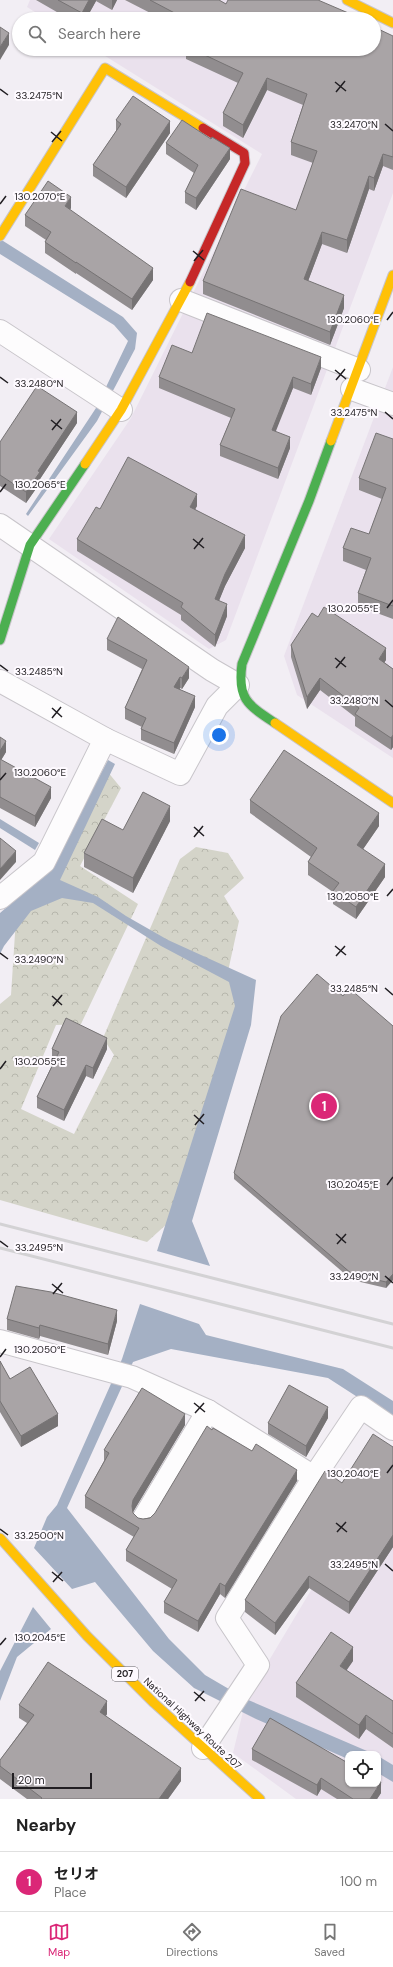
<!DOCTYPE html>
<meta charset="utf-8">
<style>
:root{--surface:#fff;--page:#f6f6f6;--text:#222;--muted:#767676;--line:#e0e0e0;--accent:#db2777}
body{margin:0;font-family:"DM Sans","Noto Sans JP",sans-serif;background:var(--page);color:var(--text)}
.controls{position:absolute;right:12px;bottom:12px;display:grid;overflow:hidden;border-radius:8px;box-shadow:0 1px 3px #0004}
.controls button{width:36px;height:36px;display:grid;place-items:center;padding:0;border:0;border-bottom:1px solid var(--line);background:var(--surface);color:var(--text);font:20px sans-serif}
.scale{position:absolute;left:12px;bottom:10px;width:80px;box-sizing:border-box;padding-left:4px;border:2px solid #211e22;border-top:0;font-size:11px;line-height:14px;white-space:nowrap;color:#211e22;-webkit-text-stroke:3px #fefaff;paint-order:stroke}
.you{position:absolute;left:219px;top:735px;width:14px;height:14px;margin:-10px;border:3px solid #fff;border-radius:50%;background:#1a73e8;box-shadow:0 0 0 6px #1a73e833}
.badge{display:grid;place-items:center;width:26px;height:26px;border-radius:50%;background:var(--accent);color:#fff;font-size:13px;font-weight:700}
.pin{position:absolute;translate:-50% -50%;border:2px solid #fff;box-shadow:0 1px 4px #0006}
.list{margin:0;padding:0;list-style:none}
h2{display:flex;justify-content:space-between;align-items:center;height:52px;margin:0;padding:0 16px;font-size:17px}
h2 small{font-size:13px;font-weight:400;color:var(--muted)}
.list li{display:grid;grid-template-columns:26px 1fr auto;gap:12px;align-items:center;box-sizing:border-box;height:60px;padding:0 16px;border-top:1px solid var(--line)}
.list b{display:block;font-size:15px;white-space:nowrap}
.list p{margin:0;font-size:13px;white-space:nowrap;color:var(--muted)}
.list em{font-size:13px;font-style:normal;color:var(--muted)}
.icon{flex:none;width:22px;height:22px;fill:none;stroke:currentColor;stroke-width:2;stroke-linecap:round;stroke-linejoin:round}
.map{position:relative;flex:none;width:393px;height:1799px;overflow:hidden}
.search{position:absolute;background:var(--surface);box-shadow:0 1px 3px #0004;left:12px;right:12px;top:12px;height:44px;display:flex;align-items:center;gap:10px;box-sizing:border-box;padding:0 14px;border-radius:22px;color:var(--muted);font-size:15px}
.sheet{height:112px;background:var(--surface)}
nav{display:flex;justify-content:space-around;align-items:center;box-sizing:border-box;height:56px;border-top:1px solid var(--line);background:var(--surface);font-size:11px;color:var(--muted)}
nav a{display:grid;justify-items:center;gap:2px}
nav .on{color:var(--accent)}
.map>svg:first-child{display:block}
</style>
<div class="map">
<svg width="393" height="1799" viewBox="0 0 393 1799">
<defs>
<pattern id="forest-crowns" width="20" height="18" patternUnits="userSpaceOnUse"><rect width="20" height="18" fill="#d4d4c9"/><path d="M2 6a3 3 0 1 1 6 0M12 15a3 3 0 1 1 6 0" fill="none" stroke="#b6b6ac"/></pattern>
</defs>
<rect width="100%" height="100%" fill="#f2eef4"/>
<g fill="#eae1ed" fill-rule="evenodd">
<path d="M30,0H301L341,19H46L27,7Z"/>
<path d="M393,44V193L226,640L209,649L49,539L131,418L262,154L94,49H374Z"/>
<path d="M393,367V758L297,695L284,656Z"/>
<path d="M368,1495L393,1511V1799H296L233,1753L246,1699ZM348,1754H378V1784H348Z"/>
</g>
<path fill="url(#forest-crowns)" d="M107,771L121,788L80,866L138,904L81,1024L56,1025L21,1109L74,1134L114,1055L103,1038L180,859L196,847L228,853L244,878L224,896L239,921L227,976L244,1010L169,1222L147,1242L0,1200V1004L11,995L16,918Z"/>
<g fill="#a4b0c4">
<path d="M0,239L123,317L137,333L135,349L97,421L28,516L26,514L96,408L128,341L114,325L0,254Z"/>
<path d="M108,760L115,764L60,880L98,897L126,916L168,940L256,980L251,1025L192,1221L210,1266L157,1251L235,1006L229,982L161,946L93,903L62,898L31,911L4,946L0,954V913L34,884L54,862Z"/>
<path d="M0,819L39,843L35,850L0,828Z"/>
<path d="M140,1304L199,1324L206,1335L343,1369L393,1401V1420L328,1378L171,1349L133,1362L67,1508L169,1639L205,1675L246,1699L374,1754H348V1759L256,1719L194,1688L153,1651L95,1582L72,1589L34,1548L47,1517L57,1505L122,1359Z"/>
<path d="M33,1607L51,1629L17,1657L0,1701V1671Z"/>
<path d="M378,1756L393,1765V1782L378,1773Z"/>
</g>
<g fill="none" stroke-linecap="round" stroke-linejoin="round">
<g stroke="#c8c5ca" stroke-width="24">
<g id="street">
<path d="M181,300L359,370"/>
<path d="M0,331L121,410"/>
<path d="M352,389L393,404"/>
<path d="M0,525L212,670L238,685L217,706L180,774L105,739L44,862L0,898"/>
<path d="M0,681L105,739"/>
<path d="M0,1341L132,1377L208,1411L314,1477"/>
<path d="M144,1518L208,1411"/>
<path d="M203,1748L258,1665L227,1618L314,1477L361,1407L393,1429"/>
</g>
</g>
<g stroke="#c8c5ca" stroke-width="11">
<g id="fast">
<path d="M0,640L30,545L85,464"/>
<path d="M275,723C248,705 237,699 242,664L309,501L331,441"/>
</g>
</g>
<g stroke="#c8c5ca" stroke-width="11">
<g id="slow">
<path d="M347,0L393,23"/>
<path d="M0,236L105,68L203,128"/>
<path d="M331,441L393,275"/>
<path d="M85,464L121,410L190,282"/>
<path d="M275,723L393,803"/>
<path d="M0,1538L87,1636L154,1703L260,1799"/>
</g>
</g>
<g stroke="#c8c5ca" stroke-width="11">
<path id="jam" d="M190,282L245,163L244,153L203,128"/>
</g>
<use href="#street" stroke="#fdfcfd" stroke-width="22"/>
<use href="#fast" stroke="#4caf50" stroke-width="9"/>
<use href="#slow" stroke="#ffc107" stroke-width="9"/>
<use href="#jam" stroke="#c62828" stroke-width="9"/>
<g stroke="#d3d2d4" stroke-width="3">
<path d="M0,1224L393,1324"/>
<path d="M0,1248L393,1348"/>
</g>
</g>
<g fill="#918d8f">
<path d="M36,0H117L112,10L96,1L86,19H69Z"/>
<path d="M125,0H219L226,4L353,18L356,19H162Z"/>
<path d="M393,36V170L383,166L374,191L369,189L347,253L322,244L308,281L344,308L330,345L203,294V281L296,210L313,163L291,155V142L303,105L267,90L243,138L223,126V113L238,83L186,59V49H374Z"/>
<path d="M116,120L170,133L126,198L93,176V165L116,131Z"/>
<path d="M166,143L230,159L196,210L185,203V192L194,173L166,154Z"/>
<path d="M71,208L70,210L153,280L132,310L76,273V274L45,253V242L46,240L25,226V215Z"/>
<path d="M192,353L321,368L311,395L293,388L275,431L290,448L278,479L220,456V445L231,418L159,388V377Z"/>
<path d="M77,423L40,479V483L26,503L0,486V442Z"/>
<path d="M393,439V619L358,606V593L366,570L343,561V548L369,534L382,499L359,490V478Z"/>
<path d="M197,506L195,509L245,548L225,586L219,600L227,616L215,647L181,620V615L77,551V539L100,509Z"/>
<path d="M107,639L189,678L182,689L180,688V689L195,707L174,754L141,740V729L142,727L125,719V708L142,669L107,650Z"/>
<path d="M291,645L386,660L384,662L393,669V747L391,750L355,726V717L320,690L307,709L291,657Z"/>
<path d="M0,737L6,752L1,760L51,798L35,827L0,808Z"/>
<path d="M250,800L379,826L363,849L385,877L356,919L333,904V892L308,875V862L311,857L250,813Z"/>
<path d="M170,821L133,893L84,867V853L123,830Z"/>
<path d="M343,996L393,1026V1280L386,1288L352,1280L234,1179V1173Z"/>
<path d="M52,1049H107L93,1079L86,1076L64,1121L37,1108V1097L54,1061L52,1060Z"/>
<path d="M7,1319L117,1321L108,1355L40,1336L39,1339L7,1330Z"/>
<path d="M0,1361L10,1379L58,1426L21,1447L0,1412Z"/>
<path d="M328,1418L306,1457L268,1434V1423Z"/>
<path d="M185,1425L133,1512V1513L138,1518L143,1519L297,1481L225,1598L220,1594L198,1632L164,1613V1602L172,1589L126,1561V1550L134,1537L85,1508V1496L104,1461V1450Z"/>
<path d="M393,1447V1547L349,1614L309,1588L275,1635L245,1612V1600Z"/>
<path d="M353,1661L346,1670L393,1701V1748L366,1729L359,1739L296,1697V1683Z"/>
<path d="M19,1705L107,1714L106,1716L181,1781L168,1799H27L0,1779V1760L27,1723L19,1718Z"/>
<path d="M252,1749L381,1793L377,1799H337L321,1789L317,1796L252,1760Z"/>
</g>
<g fill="#767374">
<path d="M89,0H96V1L86,19H82V13Z"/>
<path d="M112,0H117L112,10Z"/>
<path d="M9,33V45L0,60V47Z"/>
<path d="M267,78V90L243,138V125Z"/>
<path d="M170,121V133L126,198V187Z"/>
<path d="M230,148V159L196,210V198Z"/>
<path d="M383,154V166L374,191V178Z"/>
<path d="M369,176V189L347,253V240Z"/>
<path d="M71,197V208L65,217V206Z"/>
<path d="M322,232V244L304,292V279Z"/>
<path d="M153,268V280L132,310V299Z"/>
<path d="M344,295V308L330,345V332Z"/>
<path d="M321,357V368L311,395V384Z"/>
<path d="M293,377V388L272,441V430Z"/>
<path d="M77,412V423L40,479V483L26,503V492L38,471Z"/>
<path d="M290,437V448L278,479V468Z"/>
<path d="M197,494V506L190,519V507Z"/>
<path d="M245,535V548L225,586L215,611V599L225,574Z"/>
<path d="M227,604V616L215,647V635Z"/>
<path d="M386,648V660L379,671V659Z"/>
<path d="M189,667V678L182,689V678Z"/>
<path d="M180,677V688L174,698V687Z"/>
<path d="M320,678V690L307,709V697Z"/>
<path d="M195,696V707L174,754V743Z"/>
<path d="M393,735V747L391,750V738Z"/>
<path d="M6,741V752L0,762V751Z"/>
<path d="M51,787V798L35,827V816Z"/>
<path d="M170,806V821L133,893V878Z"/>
<path d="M379,813V826L357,858V845Z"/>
<path d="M16,851V862L0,880V869Z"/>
<path d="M385,864V877L356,919V907Z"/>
<path d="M107,1038V1049L93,1079V1068Z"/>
<path d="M86,1065V1076L64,1121V1110Z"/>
<path d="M393,1274V1280L386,1288V1282Z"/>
<path d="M117,1310V1321L108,1355V1344Z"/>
<path d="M40,1325V1336L39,1339V1328Z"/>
<path d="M328,1407V1418L306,1457V1446Z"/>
<path d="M58,1414V1426L21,1447V1436Z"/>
<path d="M185,1414V1425L133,1512L132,1517V1506L133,1500Z"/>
<path d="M297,1470V1481L225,1598V1586Z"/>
<path d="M393,1535V1547L349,1614V1602Z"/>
<path d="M309,1576V1588L275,1635V1623Z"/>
<path d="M220,1583V1594L198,1632V1621Z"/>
<path d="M353,1647V1661L340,1680V1666Z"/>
<path d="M107,1701V1714L100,1724V1712Z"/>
<path d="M366,1715V1729L359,1739V1725Z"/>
<path d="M181,1768V1781L168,1799H159Z"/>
<path d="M321,1778V1789L317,1796V1785Z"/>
<path d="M381,1782V1793L377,1799H370Z"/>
</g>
<g fill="#a9a4a6" stroke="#767374">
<path d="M58,0H89L82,13Z"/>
<path d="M150,0H219L226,4L228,0H318L353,15L352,17L356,19H186Z"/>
<path d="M0,27L9,33L0,47Z"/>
<path d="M374,27L393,36V157L383,154L374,178L369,176L347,240L322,232L304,279L344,295L330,332L203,281L241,189L296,210L317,151L291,142L307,94L267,78L243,125L223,113L243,73L192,49H374Z"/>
<path d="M133,96L170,121L126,187L93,165L121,124L116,120Z"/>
<path d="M182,120L211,139L212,137L230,148L196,198L185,192L198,165L166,143Z"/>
<path d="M48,181L71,197L65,206L153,268L132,299L76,262V263L45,242L51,232L25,215Z"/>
<path d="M207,313L321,357L311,384L293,377L272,430L290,437L278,468L220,445L235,409L159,377L172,345L192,353Z"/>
<path d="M37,386L77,412L38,471L40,472L26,492L0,475V442Z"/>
<path d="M376,433L393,439V606L358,593L371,558L343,548L351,528L369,534L386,488L359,478Z"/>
<path d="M128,457L197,494L190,507L245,535L225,574L215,599L227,604L215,635L181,607L183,603L77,539L96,507L100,509Z"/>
<path d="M324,607L386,648L379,659L393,669V735L391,738L355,714L359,708L320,678L307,697L291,645L312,613L318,617Z"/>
<path d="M118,617L189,667L182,678L180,677L174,687L195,696L174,743L141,729L146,718L125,708L147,660L107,639Z"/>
<path d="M0,737L6,741L0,751Z"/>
<path d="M284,750L379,813L357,845L385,864L356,907L333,891L339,883L308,862L317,848L250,800Z"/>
<path d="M0,759L51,787L35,816L0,797Z"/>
<path d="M143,792L170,806L133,878L84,853L102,819L123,830Z"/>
<path d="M0,838L16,851L0,869Z"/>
<path d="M317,974L343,996L349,988L393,1026V1274L386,1282L352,1274L234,1173L281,1016Z"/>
<path d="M66,1018L107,1038L93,1068L86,1065L64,1110L37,1097L59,1052L52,1049Z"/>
<path d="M16,1286L51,1292L117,1310L108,1344L40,1325L39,1328L7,1319Z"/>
<path d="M0,1361L10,1379L30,1367L58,1414L21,1436L0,1401Z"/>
<path d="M289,1385L328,1407L306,1446L268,1423Z"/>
<path d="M142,1388L185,1414L133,1500L132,1506L133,1513L138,1518L143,1519L150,1518L155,1513L207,1426L212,1430L213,1428L252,1451L256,1444L297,1470L225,1586L220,1583L198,1621L164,1602L177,1580L126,1550L139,1528L85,1496L109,1453L104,1450Z"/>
<path d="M373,1434L393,1447V1535L349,1602L309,1576L275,1623L245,1600L325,1471L342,1483Z"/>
<path d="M331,1632L353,1647L340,1666L393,1701V1734L366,1715L359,1725L296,1683Z"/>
<path d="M48,1662L107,1701L100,1712L181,1768L159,1799H41L42,1798L0,1766V1760L34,1715L19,1705Z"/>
<path d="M270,1718L348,1763V1784H378V1780L381,1782L370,1799H353L321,1778L317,1785L252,1749Z"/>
</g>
<path fill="none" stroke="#211e22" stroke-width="1.5" d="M335,82L346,91M0,89L8,95M336,92L345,81M385,124L393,131M51,132L62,141M52,142L61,131M0,204L6,196M193,251L204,260M194,261L203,250M387,320L393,312M335,370L346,379M0,377L8,383M336,380L345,369M385,412L393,419M51,420L62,429M52,430L61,419M0,492L6,484M193,539L204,548M194,549L203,538M387,608L393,600M335,658L346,667M0,665L8,671M336,668L345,657M385,700L393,707M52,708L62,717M52,718L61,707M0,780L6,773M194,827L204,836M194,837L203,826M387,896L393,889M335,946L346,955M0,953L8,959M336,956L345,946M385,988L393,995M52,996L62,1005M53,1006L62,995M0,1069L6,1061M194,1115L204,1124M195,1125L204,1114M387,1185L393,1177M336,1234L346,1243M0,1241L8,1247M337,1244L346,1234M385,1276L393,1283M52,1284L63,1293M53,1294L62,1283M0,1357L6,1349M194,1403L205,1412M195,1413L204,1403M387,1473L393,1465M336,1523L347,1532M0,1529L8,1535M337,1532L346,1522M385,1564L393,1571M52,1572L63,1581M53,1582L62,1572M0,1645L6,1638M194,1692L205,1701M195,1701L204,1691"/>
<g text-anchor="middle" stroke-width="4" stroke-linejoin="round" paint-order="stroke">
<rect fill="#fefaff" stroke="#636064" stroke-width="1" x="112" y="1667" width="26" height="14" rx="3"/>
<g font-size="9" font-weight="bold" fill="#211e22">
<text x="125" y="1677">207</text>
</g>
<g font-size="10" fill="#211e22" stroke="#fefaff">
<text transform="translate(193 1723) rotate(43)" y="4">National Highway Route 207</text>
</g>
</g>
<g font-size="10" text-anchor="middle" fill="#211e22" stroke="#fefaff" stroke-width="4" stroke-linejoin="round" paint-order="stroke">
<text x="39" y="99">33.2475°N</text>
<text x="354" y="128">33.2470°N</text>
<text x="40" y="200">130.2070°E</text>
<text x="353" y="323">130.2060°E</text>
<text x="39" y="387">33.2480°N</text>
<text x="354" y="416">33.2475°N</text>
<text x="40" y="488">130.2065°E</text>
<text x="353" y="612">130.2055°E</text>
<text x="39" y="675">33.2485°N</text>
<text x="354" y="704">33.2480°N</text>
<text x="40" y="776">130.2060°E</text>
<text x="353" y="900">130.2050°E</text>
<text x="39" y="963">33.2490°N</text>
<text x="354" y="992">33.2485°N</text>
<text x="40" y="1065">130.2055°E</text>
<text x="353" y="1188">130.2045°E</text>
<text x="39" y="1251">33.2495°N</text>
<text x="354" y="1280">33.2490°N</text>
<text x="40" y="1353">130.2050°E</text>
<text x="353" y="1477">130.2040°E</text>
<text x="39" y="1539">33.2500°N</text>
<text x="354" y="1568">33.2495°N</text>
<text x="40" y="1641">130.2045°E</text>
</g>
</svg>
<div class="controls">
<button><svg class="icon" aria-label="locate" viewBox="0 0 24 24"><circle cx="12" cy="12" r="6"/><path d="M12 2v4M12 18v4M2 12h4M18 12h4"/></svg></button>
</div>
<div class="scale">20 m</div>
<div class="you"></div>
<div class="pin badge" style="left:324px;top:1106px">1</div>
<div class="search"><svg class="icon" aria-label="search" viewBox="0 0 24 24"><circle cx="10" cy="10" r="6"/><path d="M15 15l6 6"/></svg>Search here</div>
</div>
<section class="sheet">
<h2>Nearby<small></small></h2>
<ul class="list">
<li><span class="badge">1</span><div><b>セリオ</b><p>Place</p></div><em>100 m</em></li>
</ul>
</section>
<nav>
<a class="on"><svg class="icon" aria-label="map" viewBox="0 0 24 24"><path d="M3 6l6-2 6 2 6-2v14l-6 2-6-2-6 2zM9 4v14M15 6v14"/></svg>Map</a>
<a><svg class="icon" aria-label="directions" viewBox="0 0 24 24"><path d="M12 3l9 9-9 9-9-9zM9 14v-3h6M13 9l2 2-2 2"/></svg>Directions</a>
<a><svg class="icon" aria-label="saved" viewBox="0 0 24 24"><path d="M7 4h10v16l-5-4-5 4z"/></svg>Saved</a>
</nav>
